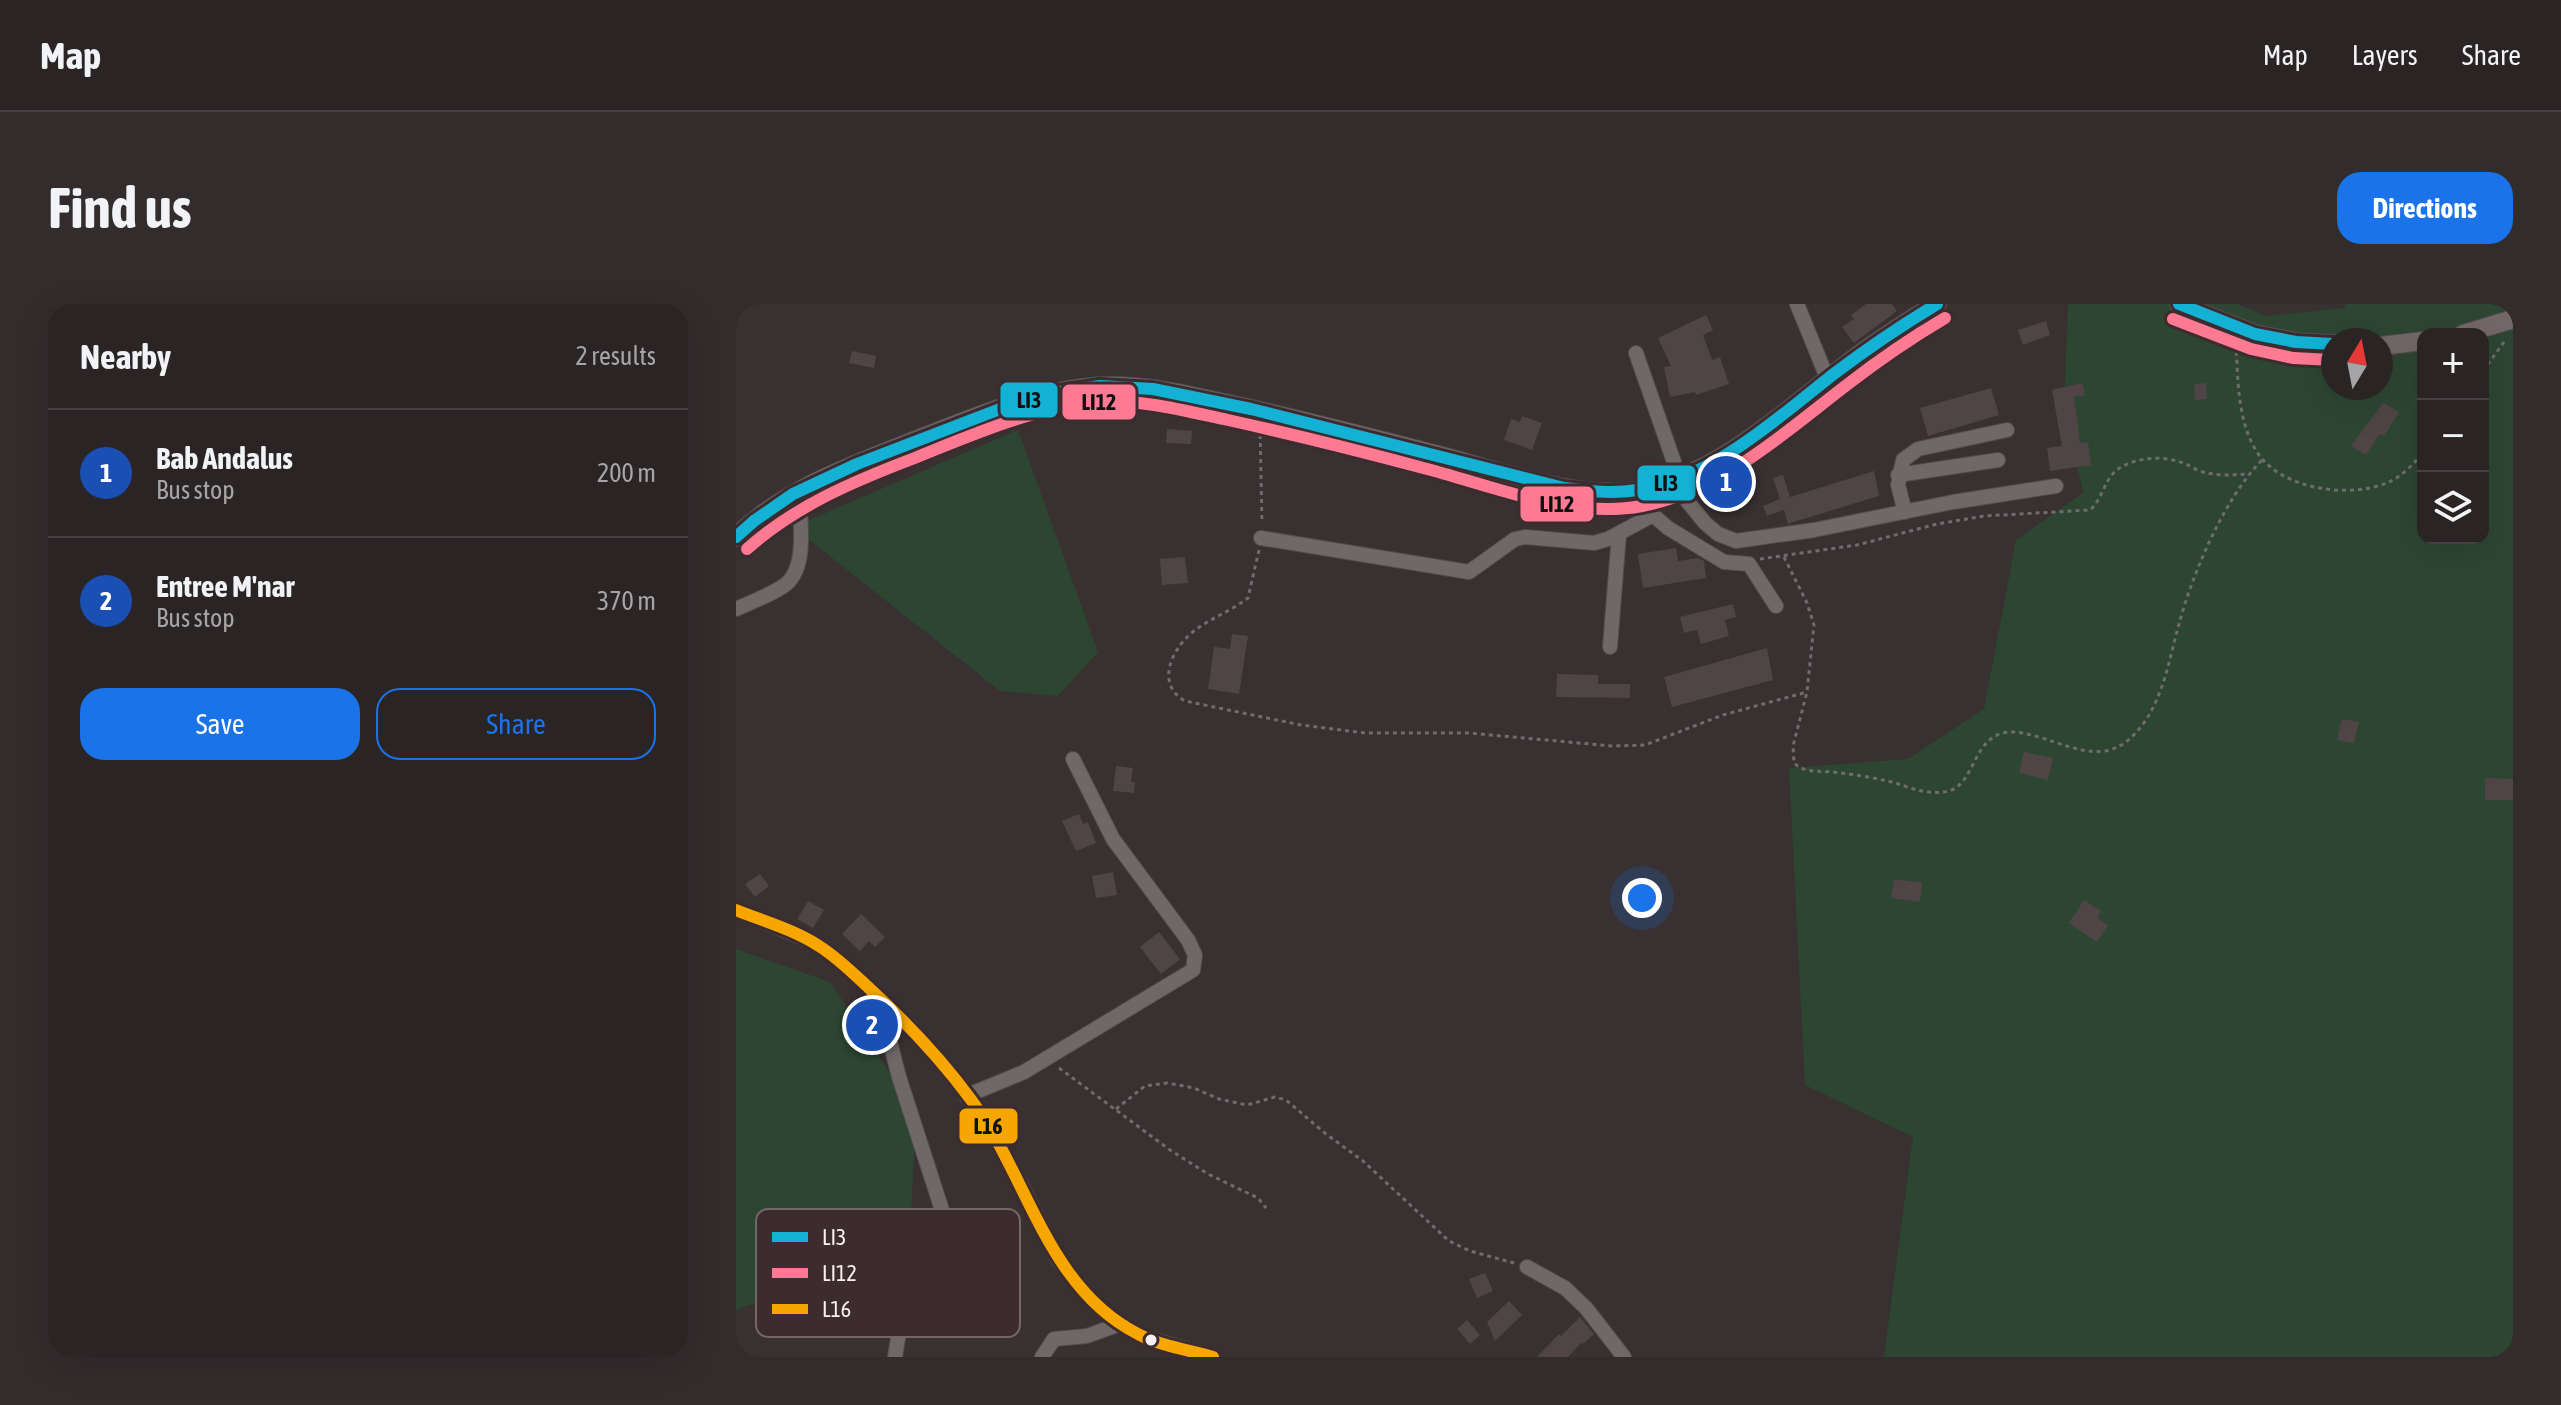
<!DOCTYPE html>
<meta charset="utf-8">
<style>
:root{--surface:#2a2425;--page:#322c2d;--text:#f1f3f6;--muted:#a5a4a7;--line:#464142;--accent:#1a73e8}
body{margin:0;font-family:"Asap Condensed",sans-serif;background:var(--page);color:var(--text)}
.controls{position:absolute;right:24px;top:24px;display:grid;overflow:hidden;border-radius:16px;box-shadow:0 8px 32px #0002}
.controls button{width:72px;height:72px;display:grid;place-items:center;padding:0;border:0;border-bottom:2px solid var(--line);background:var(--surface);color:var(--text);font:40px sans-serif}
.compass{position:absolute;left:1585px;top:24px;width:72px;height:72px;border-radius:50%;background:var(--surface);box-shadow:0 8px 32px #0002;rotate:10deg}
.you{position:absolute;left:906px;top:594px;width:28px;height:28px;margin:-20px;border:6px solid #fff;border-radius:50%;background:#1a73e8;box-shadow:0 0 0 12px #1a73e833}
.badge{display:grid;place-items:center;width:52px;height:52px;border-radius:50%;background:var(--accent);color:#fff;font-size:26px;font-weight:700}
.pin{position:absolute;translate:-50% -50%;border:4px solid #fff;box-shadow:0 2px 8px #0006}
.list{margin:0;padding:0;list-style:none}
h2{display:flex;justify-content:space-between;align-items:center;height:104px;margin:0;padding:0 32px;font-size:34px}
h2 small{font-size:26px;font-weight:400;color:var(--muted)}
.list li{display:grid;grid-template-columns:52px 1fr auto;gap:24px;align-items:center;box-sizing:border-box;height:128px;padding:0 32px;border-top:2px solid var(--line)}
.list b{display:block;font-size:30px;white-space:nowrap}
.list p{margin:0;font-size:26px;white-space:nowrap;color:var(--muted)}
.list em{font-size:26px;font-style:normal;color:var(--muted)}
.actions{display:flex;gap:16px;padding:24px 32px}
.actions a{flex:1;padding:18px 0;border:2px solid var(--accent);border-radius:24px;text-align:center;font-size:28px;color:var(--accent)}
.actions .main{background:var(--accent);color:#fff}
.icon{flex:none;width:44px;height:44px;fill:none;stroke:currentColor;stroke-width:2;stroke-linecap:round;stroke-linejoin:round}
.map{position:relative;flex:none;width:1777px;height:1053px;overflow:hidden;border-radius:24px}
header{display:flex;align-items:center;gap:48px;box-sizing:border-box;height:112px;padding:0 40px;background:var(--surface);border-bottom:2px solid var(--line)}
header strong{font-size:38px}
nav{display:flex;gap:44px;margin-inline-start:auto;font-size:28px}
.intro{display:flex;align-items:center;justify-content:space-between;box-sizing:border-box;height:192px;padding:0 48px}
h1{margin:0;font-size:56px}
.button{padding:20px 36px;border-radius:24px;background:var(--accent);color:#fff;font-size:28px;font-weight:700}
main{display:flex;gap:48px;padding:0 48px}
aside{flex:1;background:var(--surface);border-radius:24px;box-shadow:0 8px 32px #0002}
.map>svg:first-child{display:block}
</style>
<header>
<strong>Map</strong>
<nav><a>Map</a><a>Layers</a><a>Share</a></nav>
</header>
<div class="intro"><h1>Find us</h1><a class="button">Directions</a></div>
<main>
<aside>
<h2>Nearby<small>2 results</small></h2>
<ul class="list">
<li><span class="badge" style="background:#1a4fb4">1</span><div><b>Bab Andalus</b><p>Bus stop</p></div><em>200 m</em></li>
<li><span class="badge" style="background:#1a4fb4">2</span><div><b>Entree M'nar</b><p>Bus stop</p></div><em>370 m</em></li>
</ul>
<div class="actions"><a class="main">Save</a><a>Share</a></div>
</aside>
<div class="map">
<svg width="1777" height="1053" viewBox="0 0 1777 1053">
<rect width="100%" height="100%" fill="#383031"/>
<g fill="#2d4632" fill-rule="evenodd">
<path d="M1332,0H1501L1530,12L1609,4V0H1767L1770,7L1777,1V1053H1148L1177,833L1069,781L1053,464L1172,455L1248,405L1280,236L1347,189L1328,100ZM1687,30H1747V234H1687ZM1597,36H1645V84H1597Z"/>
<path d="M282,126L362,348L322,392L264,387L57,223Z"/>
<path d="M0,645L94,678L180,809L175,912L47,988L0,1006Z"/>
</g>
<g fill="#514447">
<path d="M1130,0H1156L1161,7L1118,39L1106,23L1118,15L1115,11Z"/>
<path d="M970,11L977,26L967,31L976,56L984,53L993,80L960,91L959,88L934,93L928,63L935,62L922,34Z"/>
<path d="M1310,17L1314,31L1287,41L1282,26Z"/>
<path d="M116,47L140,52L138,64L113,59Z"/>
<path d="M1346,79L1349,91L1338,93L1344,139L1352,138L1355,161L1314,167L1311,144L1326,142L1316,86Z"/>
<path d="M1470,79L1471,95L1459,96L1458,80Z"/>
<path d="M1255,84L1263,111L1192,132L1184,104Z"/>
<path d="M1647,99L1663,108L1648,132L1643,130L1630,151L1615,142Z"/>
<path d="M786,112L806,119L796,146L768,136L775,115L784,118Z"/>
<path d="M431,125L456,127L455,140L430,139Z"/>
<path d="M1138,167L1143,192L1054,219L1052,220L1048,206L1031,212L1027,202L1044,195L1037,174L1047,171L1054,193Z"/>
<path d="M940,244L942,257L962,254L968,257L970,274L907,284L902,250Z"/>
<path d="M449,253L452,279L426,281L424,255Z"/>
<path d="M997,300L1000,313L989,316L993,332L965,340L961,326L948,329L944,313Z"/>
<path d="M496,330L512,332L503,390L472,385L478,343L494,345Z"/>
<path d="M1031,344L1037,376L936,403L928,373Z"/>
<path d="M821,370L862,371V380H894V394L820,393Z"/>
<path d="M1606,415L1623,418L1618,439L1601,436Z"/>
<path d="M1288,448L1317,454L1312,476L1283,469Z"/>
<path d="M380,462L397,464L395,478H399L398,489L377,487Z"/>
<path d="M1749,474L1777,475V496H1749Z"/>
<path d="M343,510L347,520L352,518L360,539L340,547L326,517Z"/>
<path d="M377,568L381,591L360,594L356,572Z"/>
<path d="M24,570L33,582L19,593L9,580Z"/>
<path d="M1158,575L1186,579L1184,598L1155,594Z"/>
<path d="M1348,596L1365,607L1361,614L1372,621L1361,638L1333,619Z"/>
<path d="M72,597L88,606L77,624L61,615Z"/>
<path d="M125,610L149,633L139,643L133,637L124,647L106,630Z"/>
<path d="M423,628L444,655L425,670L404,643Z"/>
<path d="M749,969L757,987L741,994L733,975Z"/>
<path d="M773,997L786,1011L759,1037L751,1018Z"/>
<path d="M844,1013L858,1030L847,1040L846,1038L832,1053H801L823,1030L825,1032Z"/>
<path d="M731,1016L744,1031L734,1040L721,1025Z"/>
</g>
<g fill="none" stroke-linecap="round" stroke-linejoin="round">
<g stroke="#534c4d" stroke-width="16">
<g id="minor">
<path d="M1061,0L1092,76"/>
<path d="M900,49L938,158L935,177L969,219L982,230L1000,237L1078,226L1217,198L1320,182"/>
<path d="M1162,171L1262,156"/>
<path d="M901,187L917,211L932,224L988,258L1013,260L1040,302"/>
<path d="M1169,208L1162,181L1167,156L1182,145L1271,126"/>
<path d="M525,234L733,268L779,235L789,233L858,239L872,235L917,211"/>
<path d="M0,305C15,298 32,292 46,283C74,266 63,215 63,187"/>
<path d="M874,343L883,230"/>
<path d="M0,606L81,640L104,657L175,723L237,798L284,878L322,956L361,1001L384,1020L405,1032L477,1053"/>
<path d="M150,701L154,738L163,773L206,906L203,932L175,987L165,1015L159,1053"/>
<path d="M230,792L288,768L457,666L459,651L452,636L377,535L337,455"/>
<path d="M791,963L829,984L850,1004L888,1053"/>
<path d="M306,1053L318,1035L351,1032L384,1020"/>
</g>
</g>
<g stroke="#534c4d" stroke-width="20">
<g id="major">
<path d="M1443,0L1519,30L1560,38L1597,40"/>
<path d="M1727,30L1777,15"/>
<path d="M1645,42L1687,37"/>
<path d="M0,233C46,188 106,165 165,142C224,119 283,93 346,84C393,77 442,89 488,99C559,114 628,132 698,150C757,165 844,198 903,186C988,170 1057,99 1124,50C1149,32 1175,15 1201,0"/>
</g>
</g>
<g stroke="#706b6c" stroke-width="3" stroke-dasharray="4 4" stroke-linecap="butt">
<path d="M1500,40C1502,74 1501,117 1521,148C1545,186 1616,196 1655,177C1667,171 1679,159 1687,148"/>
<path d="M1747,67L1770,35"/>
<path d="M524,123L526,219"/>
<path d="M523,246L512,294C496,306 478,313 462,324C438,340 417,379 449,397L565,421L630,429H733L876,442L909,441L987,411L1071,388"/>
<path d="M1048,253L1071,299L1078,321L1071,388L1057,442L1058,459C1068,469 1083,467 1097,468C1115,470 1134,473 1151,477C1163,479 1174,485 1186,487C1197,489 1211,490 1221,483C1239,469 1240,436 1267,429C1279,426 1291,430 1303,433C1347,447 1378,463 1409,417C1428,390 1434,352 1443,320C1457,268 1489,193 1527,155"/>
<path d="M1024,255L1121,241L1201,220L1248,212L1354,206C1367,195 1368,175 1382,165C1399,154 1424,151 1444,158C1452,160 1459,166 1467,168C1481,172 1497,171 1512,170"/>
<path d="M323,764L434,846L472,870L522,894L530,904"/>
<path d="M380,805L409,782L431,779L458,784L483,795L511,801L539,793L550,796L590,830L627,857L713,937L734,947L778,959"/>
</g>
<use href="#minor" stroke="#6e6869" stroke-width="14"/>
<use href="#major" stroke="#736769" stroke-width="18"/>
<g stroke="#3c2c2f" stroke-width="18">
<g id="bus-1">
<path d="M1443,0L1519,30L1560,38L1597,40"/>
<path d="M0,233L18,217L57,190L121,160L277,100L323,88L364,82L417,85L515,105L828,184C852,187 876,190 901,186C978,174 1040,115 1099,69C1132,44 1166,21 1201,0"/>
</g>
</g>
<g stroke="#3c2c2f" stroke-width="18">
<g id="bus-2">
<path d="M1437,15L1515,45L1557,54L1596,56"/>
<path d="M11,245C59,202 116,178 176,155C236,131 298,103 363,98C406,95 450,107 492,116C560,131 628,148 695,166C762,184 836,215 906,202C986,187 1049,128 1112,80C1143,56 1175,34 1209,14"/>
</g>
</g>
<g stroke="#3c2c2f" stroke-width="18">
<path id="bus-3" d="M0,606C27,617 59,626 83,642C102,654 118,670 134,685C171,719 206,756 236,797C292,873 311,984 402,1030C424,1042 453,1046 477,1053"/>
</g>
<use href="#bus-1" stroke="#13b2d5" stroke-width="12"/>
<use href="#bus-2" stroke="#fe7a93" stroke-width="12"/>
<use href="#bus-3" stroke="#f7a600" stroke-width="12"/>
</g>
<circle fill="#f9eef0" stroke="#3c2c2f" stroke-width="3" cx="415" cy="1036" r="7"/>
<rect x="20" y="905" width="264" height="128" rx="12" fill="#3c2c2f" stroke="#756669" stroke-width="2"/>
<rect x="36" y="928" width="36" height="10" fill="#13b2d5"/>
<rect x="36" y="964" width="36" height="10" fill="#fe7a93"/>
<rect x="36" y="1000" width="36" height="10" fill="#f7a600"/>
<g font-size="22" fill="#f9eef0">
<text x="86" y="941">LI3</text>
<text x="86" y="977">LI12</text>
<text x="86" y="1013">L16</text>
</g>
<g stroke="#3c2c2f" stroke-width="3">
<rect x="263" y="77" width="60" height="38" rx="8" fill="#13b2d5"/>
<rect x="325" y="79" width="76" height="38" rx="8" fill="#fe7a93"/>
<rect x="900" y="160" width="61" height="38" rx="8" fill="#13b2d5"/>
<rect x="783" y="181" width="76" height="38" rx="8" fill="#fe7a93"/>
<rect x="222" y="803" width="61" height="38" rx="8" fill="#f7a600"/>
</g>
<g font-size="22" text-anchor="middle" font-weight="bold" fill="#111">
<text x="293" y="104">LI3</text>
<text x="363" y="106">LI12</text>
<text x="930" y="187">LI3</text>
<text x="821" y="208">LI12</text>
<text x="252" y="830">L16</text>
</g>
</svg>
<div class="controls">
<button>+</button>
<button>−</button>
<button><svg class="icon" aria-label="layers" viewBox="0 0 24 24"><path d="M12 4l9 5-9 5-9-5zM3 14l9 5 9-5"/></svg></button>
</div>
<svg class="compass" viewBox="-18 -18 36 36"><path d="M0-13l5 13h-10z" fill="#e53935"/><path d="M0 13l5-13h-10z" fill="#a5a4a7"/></svg>
<div class="you"></div>
<div class="pin badge" style="left:990px;top:178px;background:#1a4fb4">1</div>
<div class="pin badge" style="left:136px;top:721px;background:#1a4fb4">2</div>
</div>
</main>
